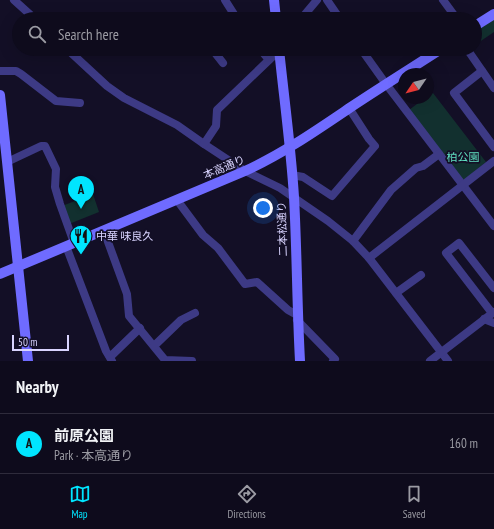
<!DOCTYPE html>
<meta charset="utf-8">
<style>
:root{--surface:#0e0b1c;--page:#171425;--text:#f1f3f6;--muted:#9b9ba3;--line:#2e2b3b;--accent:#00e5ff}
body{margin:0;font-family:"PT Sans Narrow","Noto Sans JP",sans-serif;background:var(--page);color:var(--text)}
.compass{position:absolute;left:398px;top:68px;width:36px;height:36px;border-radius:50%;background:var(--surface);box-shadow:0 4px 16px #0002;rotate:235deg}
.scale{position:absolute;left:12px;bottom:10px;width:57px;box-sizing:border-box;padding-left:4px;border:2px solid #d9d4ff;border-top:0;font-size:11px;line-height:14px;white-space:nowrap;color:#d9d4ff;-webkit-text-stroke:3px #130f26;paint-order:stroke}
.you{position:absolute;left:263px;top:208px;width:14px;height:14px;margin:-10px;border:3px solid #fff;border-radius:50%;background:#1a73e8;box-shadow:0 0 0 6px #1a73e833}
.badge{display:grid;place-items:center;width:26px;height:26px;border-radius:50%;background:var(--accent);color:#111;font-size:13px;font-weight:700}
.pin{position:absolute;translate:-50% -33px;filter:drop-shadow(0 1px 2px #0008)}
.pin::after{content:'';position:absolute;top:21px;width:14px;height:12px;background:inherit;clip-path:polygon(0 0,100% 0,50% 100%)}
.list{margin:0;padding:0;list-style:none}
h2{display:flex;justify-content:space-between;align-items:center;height:52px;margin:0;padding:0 16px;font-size:17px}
h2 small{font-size:13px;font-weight:400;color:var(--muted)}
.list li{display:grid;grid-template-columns:26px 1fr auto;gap:12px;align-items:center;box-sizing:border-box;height:60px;padding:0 16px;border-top:1px solid var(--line)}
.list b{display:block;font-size:15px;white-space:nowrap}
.list p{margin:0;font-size:13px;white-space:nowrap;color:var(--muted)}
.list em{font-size:13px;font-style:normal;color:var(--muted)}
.icon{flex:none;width:22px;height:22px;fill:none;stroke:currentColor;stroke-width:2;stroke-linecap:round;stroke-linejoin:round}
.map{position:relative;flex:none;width:494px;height:361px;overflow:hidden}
.search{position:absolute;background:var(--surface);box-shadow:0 4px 16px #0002;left:12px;right:12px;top:12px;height:44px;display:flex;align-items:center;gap:10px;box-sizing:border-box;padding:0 14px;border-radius:22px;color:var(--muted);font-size:15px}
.sheet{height:112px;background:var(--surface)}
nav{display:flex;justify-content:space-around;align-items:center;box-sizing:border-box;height:56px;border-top:1px solid var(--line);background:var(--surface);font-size:11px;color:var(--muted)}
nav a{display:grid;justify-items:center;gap:2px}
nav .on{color:var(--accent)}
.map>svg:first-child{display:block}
</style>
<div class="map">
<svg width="494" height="361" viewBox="0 0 494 361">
<rect width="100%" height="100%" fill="#130f26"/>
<g fill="#12302f">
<path d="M494,18V32L475,45V31Z"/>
<path d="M433,93L486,162L465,179H461L409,110L425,98H428V96Z"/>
<path d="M93,194L99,212L69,224L62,206Z"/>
</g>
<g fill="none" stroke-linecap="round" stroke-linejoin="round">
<g stroke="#3d3a85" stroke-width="8">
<path d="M14,0L35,19"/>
<path d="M225,0L237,19"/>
<path d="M327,0L340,19"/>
<path d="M443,0L457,19"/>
<path d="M301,19L317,0"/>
<path d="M67,49L107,86L124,98L177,125L204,144L245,171L280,188L328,221L353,241L369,258L448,361"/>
<path d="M212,49L223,63"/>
<path d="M260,49L269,60L281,49"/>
<path d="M361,49L386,84L494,226"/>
<path d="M467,49L494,88"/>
<path d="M0,71H16L21,74L56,101L80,103"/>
<path d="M482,71L454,93L494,147"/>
<path d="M204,144L216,126L217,110L269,60"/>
<path d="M7,162L41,146H45L56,169L55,187L60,204L74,243"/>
<path d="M292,175L303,177L332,196L375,146L369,139L349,108"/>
<path d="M177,200L203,235L218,248L245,284L257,282L288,310L297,315"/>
<path d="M104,231L127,294L129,316L165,360L192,361"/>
<path d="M353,241L391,190L416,168L423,166L439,154"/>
<path d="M66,246L106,351L112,361"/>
<path d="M369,258L494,161"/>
<path d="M396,293L421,275"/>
<path d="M492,313L446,253L459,243L494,288"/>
<path d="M484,319L494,323"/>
<path d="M297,320L335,359L333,361"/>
<path d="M154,346L181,320L195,313"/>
<path d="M110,357L140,328"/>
<path d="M430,361L494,312"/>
</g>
<g stroke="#6f6bff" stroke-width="10">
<path d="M274,0L276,19"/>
<path d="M475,26L494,14"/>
<path d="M279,49C284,98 291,148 294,197C297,252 297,306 300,361"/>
<path d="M0,95L28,361"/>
<path d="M0,274L245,171C282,154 314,132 348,109C378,89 410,69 441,49"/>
</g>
</g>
<defs>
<g id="restaurant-pin" transform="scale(1.15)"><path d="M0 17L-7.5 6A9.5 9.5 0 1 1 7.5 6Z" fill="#00e5ff" stroke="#130f26"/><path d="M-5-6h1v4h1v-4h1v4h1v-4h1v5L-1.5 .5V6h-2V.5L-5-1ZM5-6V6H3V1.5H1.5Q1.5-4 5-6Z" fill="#111"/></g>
</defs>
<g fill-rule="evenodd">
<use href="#restaurant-pin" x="81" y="236"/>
</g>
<g text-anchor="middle" stroke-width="3.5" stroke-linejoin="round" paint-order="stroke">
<g font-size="11" fill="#5fe0c0" stroke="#130f26">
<text x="463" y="161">柏公園</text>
</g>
<g font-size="11" fill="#d9d4ff" stroke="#130f26">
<text transform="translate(224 167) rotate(-23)" y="4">本高通り</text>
<text transform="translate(282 229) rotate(-92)" y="4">二本松通り</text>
</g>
<g font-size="11" fill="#d9d4ff" stroke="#130f26" text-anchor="start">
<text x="96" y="240">中華 味良久</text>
</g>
</g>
</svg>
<svg class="compass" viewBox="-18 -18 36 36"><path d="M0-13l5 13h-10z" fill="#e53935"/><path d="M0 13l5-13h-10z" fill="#9b9ba3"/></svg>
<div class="scale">50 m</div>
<div class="you"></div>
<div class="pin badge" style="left:81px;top:209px">A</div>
<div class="search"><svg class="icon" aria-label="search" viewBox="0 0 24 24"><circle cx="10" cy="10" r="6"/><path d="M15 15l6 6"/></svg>Search here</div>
</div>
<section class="sheet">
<h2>Nearby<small></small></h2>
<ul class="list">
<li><span class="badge">A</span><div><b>前原公園</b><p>Park · 本高通り</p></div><em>160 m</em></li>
</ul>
</section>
<nav>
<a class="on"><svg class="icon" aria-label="map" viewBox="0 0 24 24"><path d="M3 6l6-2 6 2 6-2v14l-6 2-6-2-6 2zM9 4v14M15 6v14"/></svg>Map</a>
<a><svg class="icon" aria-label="directions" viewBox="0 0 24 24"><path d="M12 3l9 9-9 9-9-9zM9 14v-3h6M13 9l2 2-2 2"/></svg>Directions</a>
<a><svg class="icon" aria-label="saved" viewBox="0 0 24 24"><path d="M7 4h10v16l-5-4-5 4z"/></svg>Saved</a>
</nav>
